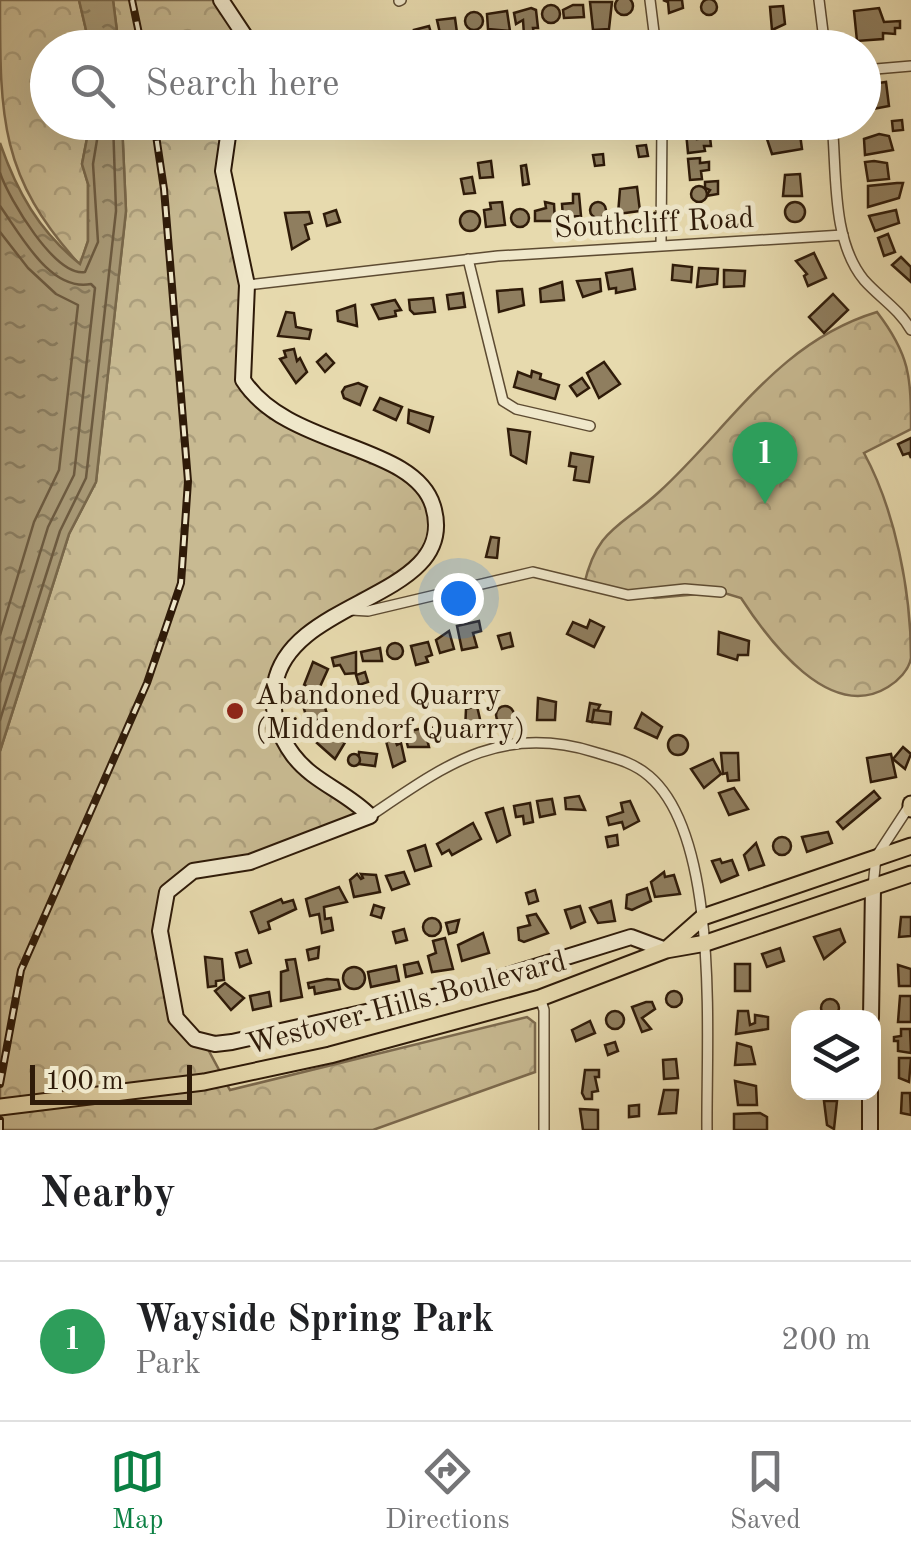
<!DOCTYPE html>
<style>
:root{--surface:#fff;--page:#f2f2f2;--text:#202124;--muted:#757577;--line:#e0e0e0;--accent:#0b8043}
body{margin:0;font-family:"Old Standard TT",serif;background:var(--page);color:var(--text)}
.controls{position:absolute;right:30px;bottom:30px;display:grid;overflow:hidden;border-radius:20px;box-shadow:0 10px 40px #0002}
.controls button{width:90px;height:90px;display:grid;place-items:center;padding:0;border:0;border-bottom:2px solid var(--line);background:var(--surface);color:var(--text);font:50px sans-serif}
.scale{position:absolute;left:30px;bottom:25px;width:162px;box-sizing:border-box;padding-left:10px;border:5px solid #2f1b09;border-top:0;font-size:28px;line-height:35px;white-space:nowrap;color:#2f1b09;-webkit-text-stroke:8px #efe7ca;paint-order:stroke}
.you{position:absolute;left:458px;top:598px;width:35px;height:35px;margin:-25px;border:8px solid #fff;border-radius:50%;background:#1a73e8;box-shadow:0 0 0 15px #1a73e833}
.badge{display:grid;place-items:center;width:65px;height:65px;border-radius:50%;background:var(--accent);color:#fff;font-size:32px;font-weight:700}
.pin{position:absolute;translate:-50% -82px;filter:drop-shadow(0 2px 5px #0008)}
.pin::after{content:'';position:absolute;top:52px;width:35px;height:30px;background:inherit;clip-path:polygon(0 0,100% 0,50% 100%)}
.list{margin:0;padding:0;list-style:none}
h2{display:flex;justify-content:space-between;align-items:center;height:130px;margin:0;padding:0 40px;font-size:42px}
h2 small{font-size:32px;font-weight:400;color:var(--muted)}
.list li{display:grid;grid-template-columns:65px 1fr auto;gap:30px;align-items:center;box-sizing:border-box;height:160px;padding:0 40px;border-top:2px solid var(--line)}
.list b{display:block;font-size:38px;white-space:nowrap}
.list p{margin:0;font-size:32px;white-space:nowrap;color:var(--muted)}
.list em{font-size:32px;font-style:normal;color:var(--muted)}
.icon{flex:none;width:55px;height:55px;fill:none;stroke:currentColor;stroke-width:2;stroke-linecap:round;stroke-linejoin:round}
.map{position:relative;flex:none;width:911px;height:1130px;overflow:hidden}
.search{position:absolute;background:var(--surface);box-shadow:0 10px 40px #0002;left:30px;right:30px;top:30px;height:110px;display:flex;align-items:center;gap:25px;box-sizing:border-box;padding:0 35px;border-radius:55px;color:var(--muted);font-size:38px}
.sheet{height:290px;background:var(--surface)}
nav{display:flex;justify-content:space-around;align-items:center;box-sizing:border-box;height:140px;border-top:2px solid var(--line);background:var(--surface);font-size:28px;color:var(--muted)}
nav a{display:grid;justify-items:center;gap:5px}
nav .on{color:var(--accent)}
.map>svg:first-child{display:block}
</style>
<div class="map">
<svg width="911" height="1130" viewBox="0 0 911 1130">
<defs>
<pattern id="park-crowns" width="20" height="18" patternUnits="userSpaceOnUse" patternTransform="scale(2.5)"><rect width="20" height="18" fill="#c8ba92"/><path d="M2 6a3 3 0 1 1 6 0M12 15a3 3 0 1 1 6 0" fill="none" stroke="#ac9f7d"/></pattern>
<pattern id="water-ripples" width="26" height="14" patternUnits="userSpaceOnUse" patternTransform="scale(2.5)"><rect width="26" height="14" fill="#a89976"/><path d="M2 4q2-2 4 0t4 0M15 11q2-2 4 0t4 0" fill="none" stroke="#897c5f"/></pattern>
</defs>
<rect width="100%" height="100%" fill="#e7daae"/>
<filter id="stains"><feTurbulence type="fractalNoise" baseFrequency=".002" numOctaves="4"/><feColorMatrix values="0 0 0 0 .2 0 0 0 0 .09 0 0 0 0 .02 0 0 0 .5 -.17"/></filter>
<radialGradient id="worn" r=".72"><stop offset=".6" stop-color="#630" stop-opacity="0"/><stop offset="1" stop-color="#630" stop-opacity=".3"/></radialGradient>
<g fill="url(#park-crowns)" stroke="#7c6a4e" stroke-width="2.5">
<path d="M0,0H79L90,47L48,48V122L90,123L82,164L88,184V241L80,265C0,177 0,119 0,0Z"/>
<path d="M113,0H221L253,47H119Z"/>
<path d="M122,123H230L223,171L247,285L242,370L269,409L399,465L434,509L423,561L325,619L276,676L285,744L370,816L341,829L202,868L164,898L173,1007L204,1042L230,1090L527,1017L535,1023V1072L373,1130H0V751L69,534L96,482L126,211Z"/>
<path d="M877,312C910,355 911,377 911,429L864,453C895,510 911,591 911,658C909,670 898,681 888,687C830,723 769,641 741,598L721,592L655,598L584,585C597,528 620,528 659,492C731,426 778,342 877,312Z"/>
</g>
<g fill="url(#water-ripples)" stroke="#78674a" stroke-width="2.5">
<path d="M79,0H113L119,47H90Z"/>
<path d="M90,123H122L126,211L96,482L69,534L0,751V143C17,192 39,231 80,264L88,241V184L82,164Z"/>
</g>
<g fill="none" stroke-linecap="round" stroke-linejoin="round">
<g stroke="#6c5a40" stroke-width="2.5">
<path d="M0,173C9,199 55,277 85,272L98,242L93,164L100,122"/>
<path d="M0,206C21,235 50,292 91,284L95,288L74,475L48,527L0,682"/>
<path d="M0,232L28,268L56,294L78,305L59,470L34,522L0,635"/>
<path d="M0,720L60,531L86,478L116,211L113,122"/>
</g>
</g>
<g fill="#8f7e5f" stroke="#2f1b09" stroke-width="2.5">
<circle cx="624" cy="6" r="9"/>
<circle cx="709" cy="7" r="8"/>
<path d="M663,0H682L683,8L669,13L668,2Z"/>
<path d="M590,2H612L609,29L593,30Z"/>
<path d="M573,5H583L584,17L564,18L563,10Z"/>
<circle cx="551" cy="14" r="9"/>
<path d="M783,6L785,24L772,30L770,7Z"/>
<path d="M531,8L536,10L538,28H533L534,35H524L523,20L516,24L514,13Z"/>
<path d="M879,8L884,22L900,21V28H895V34L883,33V39L857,41L854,11Z"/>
<path d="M507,11L510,31L488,29L487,14Z"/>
<circle cx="474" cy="21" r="9"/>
<path d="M455,18L458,40L442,42L437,20Z"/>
<path d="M429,26L433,40L418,44L414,30Z"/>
<path d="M640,34L641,45L631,47L630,36Z"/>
<path d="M370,37L372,48H344L343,45Z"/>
<path d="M886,82L889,106L873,109V102L864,103V85Z"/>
<path d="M902,120L903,130L893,131L892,121Z"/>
<path d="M780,127V132L799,127L802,149L772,154L765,133Z"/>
<path d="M696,131L697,139L710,137L711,146H704L705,151L688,153L686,132Z"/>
<path d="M879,134L889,136L893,150L865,155L864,139Z"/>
<path d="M646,145L648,156L639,157L637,146Z"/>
<path d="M603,154L604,165L595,166L593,155Z"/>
<path d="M700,158V163L709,162V170L701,171L702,179L690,180L688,159Z"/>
<path d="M491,161L493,177L480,178L478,163Z"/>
<path d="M874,161L887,163L889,179L868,181L865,162Z"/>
<path d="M526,165L529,184L523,185L521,166Z"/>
<path d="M800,174L802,196H783L785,175Z"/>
<path d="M472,177L475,193L464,194L461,179Z"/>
<path d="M718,181V194L706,196L710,190L705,188V182Z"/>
<path d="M897,183H903L899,198L868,207V186Z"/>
<circle cx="699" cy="194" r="8"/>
<path d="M637,187L640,211L618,214L620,189Z"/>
<path d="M573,194H579L581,216L563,217L562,204L573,203Z"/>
<circle cx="795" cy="212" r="10"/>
<path d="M502,202L505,225L486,227L484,210L491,209L490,203Z"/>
<path d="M545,202L554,204L555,221H535V211L546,208Z"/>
<circle cx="598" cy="210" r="8"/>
<circle cx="520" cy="218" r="9"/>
<path d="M336,210L340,222L327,226L324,214Z"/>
<path d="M896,210L899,223L875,231L869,216Z"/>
<circle cx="470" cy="221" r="10"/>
<path d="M309,212L312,223L305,225L309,239L292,249L285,213Z"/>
<path d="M888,234L895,252L884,256L878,238Z"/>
<path d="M814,253L826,278L808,286L804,276L807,274L796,261Z"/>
<path d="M901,257L911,267V282L892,265Z"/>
<path d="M673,265L692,267L691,282L672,280Z"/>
<path d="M699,268L718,269L717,284L697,287Z"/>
<path d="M632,269L635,289L616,293V288L609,289L606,273Z"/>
<path d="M724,270L745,271L744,286L724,287Z"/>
<path d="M600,279L601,291L583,297L577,281Z"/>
<path d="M562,282L564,300L541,302L540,289Z"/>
<path d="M522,289L524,305L499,312L497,291Z"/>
<path d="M463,293L465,307L449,309L447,295Z"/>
<path d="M833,294L848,310L824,333L809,317Z"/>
<path d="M433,298L435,312L414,314L410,310L409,300Z"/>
<path d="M395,300L401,310L395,311L396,316L379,319L372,305Z"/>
<path d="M355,305L357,326L338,321L337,311Z"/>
<path d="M286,312L294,313L296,327L311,330L309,339L278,336Z"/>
<path d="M294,349L297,361L300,358L307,372L296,383L280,359L286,357L284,351Z"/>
<path d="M326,354L334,363L325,372L317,362Z"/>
<path d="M604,362L620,384L599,398L587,373Z"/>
<path d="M532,371L541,374L540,379L559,385L555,399L514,387L518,372L531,377Z"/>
<path d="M582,378L589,388L577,396L570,386Z"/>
<path d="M358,383L367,387L360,405L344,398L342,392L345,387Z"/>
<path d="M380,398L402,407L396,420L374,410Z"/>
<path d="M409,410L433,417L429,432L408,423Z"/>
<path d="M508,429L530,432L526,463L511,455Z"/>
<path d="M911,438V458L909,453L903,455L898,444Z"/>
<path d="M571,453L593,457L589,482L574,480L576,467L569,466Z"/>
<path d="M491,537L499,538L497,558L486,557Z"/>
<path d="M590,620L604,627L594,647L567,634L573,622L587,628Z"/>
<path d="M479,621L481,631L473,633L477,647L462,650L457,626Z"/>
<path d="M449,631L454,649L440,653L436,640Z"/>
<path d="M719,632L749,641L748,655H738L737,660L718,654Z"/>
<path d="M510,633L513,646L502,649L498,636Z"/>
<path d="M428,642L432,655L426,657L428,662L416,665L411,646Z"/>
<circle cx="395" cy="651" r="8"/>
<path d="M380,648L382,661H363L361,652Z"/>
<path d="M356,652V673L345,674L340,665L334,666L332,658Z"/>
<path d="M313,662L328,669L318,691L304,685Z"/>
<path d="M365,672L368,682L359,685L356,675Z"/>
<path d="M312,696L313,700L322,698L328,717L308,722L301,699Z"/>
<path d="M538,698L556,702L555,720H537Z"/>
<path d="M590,703L600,705L592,722L587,721Z"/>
<circle cx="505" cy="715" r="9"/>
<path d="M477,706L482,728L465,731L466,709Z"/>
<path d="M594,710L611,712L610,724L592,722Z"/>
<path d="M642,713L662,727L657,738L635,728Z"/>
<path d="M343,723L352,731L335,759L317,743Z"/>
<path d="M442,723L449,736L435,743L428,730Z"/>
<path d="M412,726L414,730L424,728L429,747H408L403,728Z"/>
<circle cx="678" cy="745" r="10"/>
<path d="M395,739L397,745L401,743L405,761L393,767L386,741Z"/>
<path d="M903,747L911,754L905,769L893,759Z"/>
<path d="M359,752L377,754L375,766L358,764Z"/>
<path d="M721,753H738L739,780L728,781L727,773L723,774Z"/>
<circle cx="354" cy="760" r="6"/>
<path d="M891,754L896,777L871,782L867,758Z"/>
<path d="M713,759L721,774L704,788L691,769Z"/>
<path d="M734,788L748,809L729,815L719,793Z"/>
<path d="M874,791L880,798L843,829L837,822Z"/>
<path d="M579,796L585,810L566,809L565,798Z"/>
<path d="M552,799L555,814L540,817L537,801Z"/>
<path d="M630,801L639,821L624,829L622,822L609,825L607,817L623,812L621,803Z"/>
<path d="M530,803L533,822L524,824L523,816L516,817L514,806Z"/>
<path d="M503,808L510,835L497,842L486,813Z"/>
<path d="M473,823L481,839L452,855L449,850L442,854L437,844Z"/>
<path d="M828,832L832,843L807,852L802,837Z"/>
<path d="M617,835L618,845L608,847L606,837Z"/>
<circle cx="782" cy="846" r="9"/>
<path d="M756,843L764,865L749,870L744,855Z"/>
<path d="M425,845L431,866L415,871L408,851Z"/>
<path d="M720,859L722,863L732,860L738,875L721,882L712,861Z"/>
<path d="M404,872L409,884L392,890L386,876Z"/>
<path d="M664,872L665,877L674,875L680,894L655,897L651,882Z"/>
<path d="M361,874L376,875L380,892L354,897L350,880L357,874L361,879L363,878Z"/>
<path d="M339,887L347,902L324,907L325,919L331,918L333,930L322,933L319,914L310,916L306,899Z"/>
<path d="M647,888L651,901L632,910L626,908L627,895Z"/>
<path d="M535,890L538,901L529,904L526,893Z"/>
<path d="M281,899L283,903L293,900L296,909L268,922L270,929L259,933L251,912Z"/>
<path d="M611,901L615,921L598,923L590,908Z"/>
<path d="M374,905L384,908L381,918L371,915Z"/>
<path d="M580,906L585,922L571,928L565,910Z"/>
<path d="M536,914L548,933L524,942L519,940L518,928L530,925L527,916Z"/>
<path d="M901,917H911V936L899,937Z"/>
<circle cx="432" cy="927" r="9"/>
<path d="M459,920L456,932L449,934L446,923Z"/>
<path d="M404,929L407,940L396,943L393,932Z"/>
<path d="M840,929L845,942L824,959L814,937Z"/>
<path d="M483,933L489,953L462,961L458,945Z"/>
<path d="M445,938L453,969L432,972L428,956L436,953L433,941Z"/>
<path d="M319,947L318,958L309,960L307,950Z"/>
<path d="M780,948L784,961L767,967L762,954Z"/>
<path d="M247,950L251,963L240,967L236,953Z"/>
<path d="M205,957L222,959L224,980L216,981V986L208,987Z"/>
<path d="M295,959L302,997L281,1001V972L288,970L286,960Z"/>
<path d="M418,962L422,973L406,977L404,965Z"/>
<rect x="735" y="964" width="15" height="27"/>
<path d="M898,965L911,969V986H899Z"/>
<path d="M396,966L399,981L371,987L368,972Z"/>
<circle cx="354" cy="978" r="11"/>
<path d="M327,979L338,980L340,989L315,994L314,987L309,988L308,983Z"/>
<path d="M225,983L244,998L231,1010L215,991Z"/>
<circle cx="674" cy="999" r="8"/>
<path d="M269,992L271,1006L253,1010L250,996Z"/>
<path d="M900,996H911V1022H898Z"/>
<circle cx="830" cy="1008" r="9"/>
<path d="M646,1002H652L655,1009L642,1018L651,1029L642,1032L632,1007Z"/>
<path d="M738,1011H748L750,1025L755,1023V1015L768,1017V1029L736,1034Z"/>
<circle cx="615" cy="1020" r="9"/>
<path d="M590,1021L595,1033L576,1041L572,1030Z"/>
<path d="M901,1029H910L911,1053L898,1051V1041H894V1037L901,1036Z"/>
<path d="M615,1042L618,1051L608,1055L605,1045Z"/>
<path d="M737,1043L751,1047L755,1064L735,1065Z"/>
<path d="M899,1058H911L909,1082L899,1078Z"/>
<path d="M676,1059L678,1078L664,1079L663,1060Z"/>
<path d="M585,1070H599V1077H595L598,1091L592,1092V1099H585L582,1093Z"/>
<path d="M735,1081L756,1086L757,1105H738Z"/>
<path d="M664,1090H678L676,1113L659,1114Z"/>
<path d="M902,1093H910L911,1115L901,1113Z"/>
<path d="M824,1101H837L834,1129L827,1125Z"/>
<path d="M639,1105V1116L629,1117V1106Z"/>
<path d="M580,1109L598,1110V1130H583Z"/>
<path d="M760,1113L767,1117V1130H734V1114Z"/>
</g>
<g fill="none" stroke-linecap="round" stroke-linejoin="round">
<g stroke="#5d4b32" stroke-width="12">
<g id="street">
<path d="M650,0L656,48"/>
<path d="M819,0L825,48"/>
<path d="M399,1L401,0"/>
<path d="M864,70L911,66"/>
<path d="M832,122C837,172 831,240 864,280C880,298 899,309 911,330"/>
<path d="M661,243L662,122"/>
<path d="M468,259L503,401L516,409L590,426"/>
<path d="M247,285L498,256L843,235"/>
<path d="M351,610L368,611L533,572L628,595L685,589L721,592"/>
<path d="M370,816C444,766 500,723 594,752C614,758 633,762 649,776C721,837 706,1042 707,1130"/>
<path d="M873,887L876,857L910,805"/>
<path d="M540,998L544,1010V1130"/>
</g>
</g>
<g stroke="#2f1b09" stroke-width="18">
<g id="secondary">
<path d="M221,0L253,48"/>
<path d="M230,122L223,171L247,285L243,380C287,449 414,443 433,506C461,599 291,596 275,684C270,710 278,735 293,755C313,782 347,792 370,816L250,862L193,871L167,892L160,931L176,1018L195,1039L215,1044L232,1042L451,993L631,937L666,950"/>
<path d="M871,1018L873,887"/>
<path d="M870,1130V1092"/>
</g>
</g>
<g stroke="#2f1b09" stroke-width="19">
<g id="primary">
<path d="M911,804V809"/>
<path d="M669,947L703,917L911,846"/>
<path d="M0,1107L204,1082L330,1055L540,998L666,950L706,943L911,874"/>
</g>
</g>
<use href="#street" stroke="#efe7ca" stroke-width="9"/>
<use href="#secondary" stroke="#efe7ca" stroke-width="14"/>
<use href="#primary" stroke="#e7daae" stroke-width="15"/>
<g stroke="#2f1b09" stroke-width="8">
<g id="rail">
<path d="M132,0L142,48"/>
<path d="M0,1084L21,970L147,683L181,583L188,481L164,189L154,122"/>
<path d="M0,1120V1130"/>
</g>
</g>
<use href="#rail" stroke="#efe7ca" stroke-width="4" stroke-dasharray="11" stroke-linecap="butt"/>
</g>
<circle fill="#8f2418" stroke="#efe7ca" stroke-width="4" cx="235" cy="711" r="10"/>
<g text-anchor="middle" stroke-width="10" stroke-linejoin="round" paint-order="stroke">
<g font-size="30" fill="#2f1b09" stroke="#efe7ca">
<text transform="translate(654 222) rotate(-3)" y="10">Southcliff Road</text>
<text transform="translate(406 1002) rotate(-15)" y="10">Westover Hills Boulevard</text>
</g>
<g font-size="30" fill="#2f1b09" stroke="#efe7ca" text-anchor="start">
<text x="255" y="704">Abandoned Quarry<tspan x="255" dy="34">(Middendorf Quarry)</tspan></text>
</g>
</g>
<rect width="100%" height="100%" filter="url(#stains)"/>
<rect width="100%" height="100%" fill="url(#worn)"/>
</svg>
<div class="controls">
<button><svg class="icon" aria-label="layers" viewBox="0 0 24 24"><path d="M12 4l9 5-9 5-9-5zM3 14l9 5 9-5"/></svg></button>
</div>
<div class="scale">100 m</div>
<div class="you"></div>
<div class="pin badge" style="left:765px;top:504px;background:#2e9e5b">1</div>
<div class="search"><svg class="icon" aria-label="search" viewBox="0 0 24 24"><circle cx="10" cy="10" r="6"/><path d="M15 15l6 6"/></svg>Search here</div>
</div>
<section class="sheet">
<h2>Nearby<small></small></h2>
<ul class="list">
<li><span class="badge" style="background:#2e9e5b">1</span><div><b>Wayside Spring Park</b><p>Park</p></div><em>200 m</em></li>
</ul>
</section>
<nav>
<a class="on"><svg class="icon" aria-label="map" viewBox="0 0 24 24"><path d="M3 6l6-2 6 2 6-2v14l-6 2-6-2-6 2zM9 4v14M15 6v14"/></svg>Map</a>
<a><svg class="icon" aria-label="directions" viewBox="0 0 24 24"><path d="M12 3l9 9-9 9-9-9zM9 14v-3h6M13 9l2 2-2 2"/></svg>Directions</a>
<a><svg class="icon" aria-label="saved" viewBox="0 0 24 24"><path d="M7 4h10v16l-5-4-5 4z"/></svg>Saved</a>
</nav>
